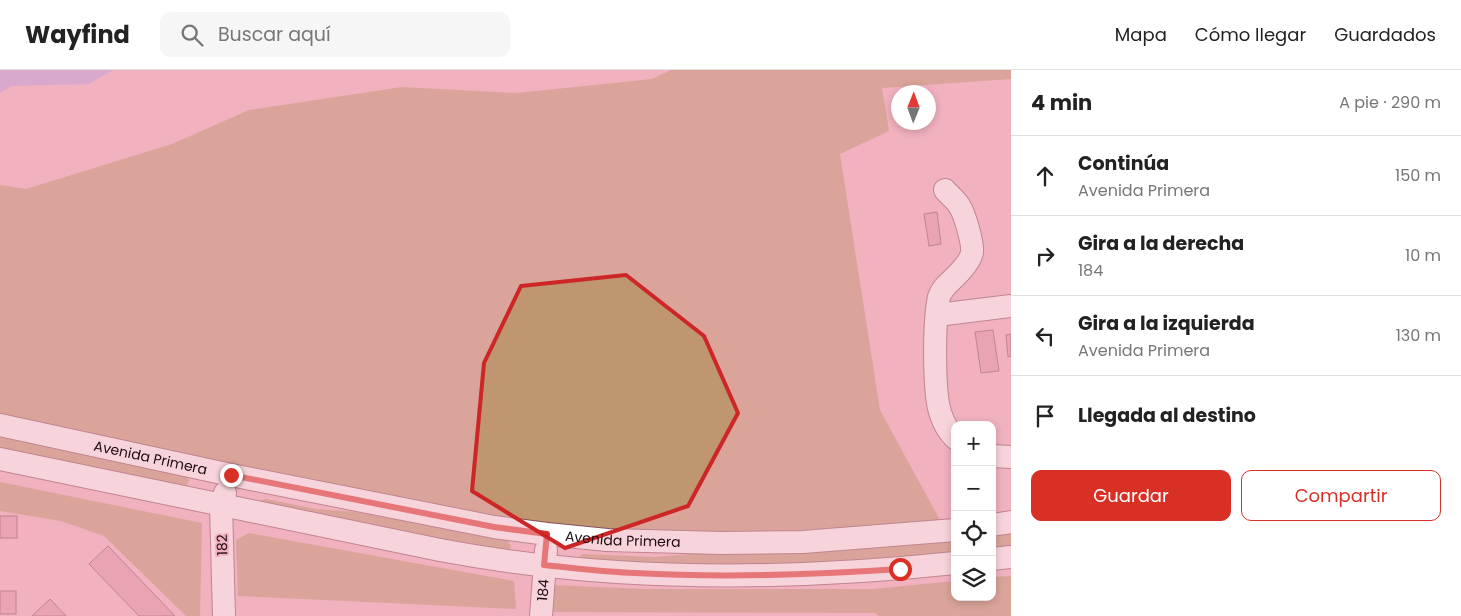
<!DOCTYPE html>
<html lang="es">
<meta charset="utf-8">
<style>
:root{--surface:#fff;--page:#f6f6f6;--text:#222;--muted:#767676;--line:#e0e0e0;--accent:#d93025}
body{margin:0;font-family:Poppins,sans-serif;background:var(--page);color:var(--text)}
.controls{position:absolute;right:15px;bottom:15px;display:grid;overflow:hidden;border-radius:10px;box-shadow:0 2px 8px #0003}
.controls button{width:45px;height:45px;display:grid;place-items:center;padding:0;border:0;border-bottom:1px solid var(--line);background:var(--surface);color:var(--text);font:25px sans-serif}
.compass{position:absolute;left:891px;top:15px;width:45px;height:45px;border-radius:50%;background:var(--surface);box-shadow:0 2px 8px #0003;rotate:1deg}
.stop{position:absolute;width:15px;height:15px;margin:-11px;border:4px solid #d93025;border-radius:50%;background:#fff}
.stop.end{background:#d93025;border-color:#fff;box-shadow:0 1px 5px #0008}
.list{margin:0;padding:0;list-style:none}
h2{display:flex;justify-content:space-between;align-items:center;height:65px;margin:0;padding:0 20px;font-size:21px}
h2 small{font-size:16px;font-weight:400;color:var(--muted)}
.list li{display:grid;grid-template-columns:32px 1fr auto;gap:15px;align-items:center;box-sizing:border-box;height:80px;padding:0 20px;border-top:1px solid var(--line)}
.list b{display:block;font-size:19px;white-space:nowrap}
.list p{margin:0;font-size:16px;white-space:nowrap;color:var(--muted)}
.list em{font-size:16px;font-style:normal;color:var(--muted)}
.actions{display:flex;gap:10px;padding:15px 20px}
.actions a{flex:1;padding:11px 0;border:1px solid var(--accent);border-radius:10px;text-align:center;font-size:18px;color:var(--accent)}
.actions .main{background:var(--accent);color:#fff}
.icon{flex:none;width:28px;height:28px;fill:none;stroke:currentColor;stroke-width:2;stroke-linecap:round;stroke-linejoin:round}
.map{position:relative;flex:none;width:1011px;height:546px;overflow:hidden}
header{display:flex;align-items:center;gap:30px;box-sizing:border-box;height:70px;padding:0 25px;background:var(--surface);border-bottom:1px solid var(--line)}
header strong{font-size:24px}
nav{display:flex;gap:28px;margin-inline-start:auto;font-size:18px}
.search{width:350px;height:45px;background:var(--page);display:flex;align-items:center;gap:12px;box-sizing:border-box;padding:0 18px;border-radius:10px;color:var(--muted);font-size:19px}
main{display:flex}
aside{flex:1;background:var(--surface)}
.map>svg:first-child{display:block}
</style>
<header>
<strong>Wayfind</strong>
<div class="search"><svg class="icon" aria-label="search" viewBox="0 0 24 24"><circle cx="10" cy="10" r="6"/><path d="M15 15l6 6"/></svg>Buscar aquí</div>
<nav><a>Mapa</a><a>Cómo llegar</a><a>Guardados</a></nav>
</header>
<main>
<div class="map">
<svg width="1011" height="546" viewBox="0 0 1011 546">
<rect width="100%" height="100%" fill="#f1b1be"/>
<g fill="#bf966f">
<path d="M671,0H1011V9L882,18L889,61L840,84L880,340L941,452L785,468L543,464L0,350V115L26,119L172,74L249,40L402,17L517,23L652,9Z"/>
<path d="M0,366L186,406L189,410L187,416L181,419L0,381Z"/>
<path d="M0,412L202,453L200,546H186L104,466L61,451L0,441Z"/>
<path d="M266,429L316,439L357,442L507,469L511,476L508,481L499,483L259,434L261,430Z"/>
<path d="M1011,461V477L992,480V464Z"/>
<path d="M249,463L514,511L516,539L238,526L236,470Z"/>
<path d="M955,469V484L753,497L583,490L579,488L582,484L654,487L714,482Z"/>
<path d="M1011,506V546H879L875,543L551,542L552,515L646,519H872L955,511V527H992V507Z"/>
</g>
<path fill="#bd9fdf" d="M0,0H113L89,14L12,16L0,23Z"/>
<g fill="#e193a4" stroke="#874f5c">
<path d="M937,142L941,174L929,176L924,144Z"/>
<path d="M993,260L999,301L981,303L975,262Z"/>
<path d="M1011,264V286L1008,287L1006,265Z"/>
<rect x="0" y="446" width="17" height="22"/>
<path d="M108,476L175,546H139L89,494Z"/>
<rect x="0" y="521" width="16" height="23"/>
<path d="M50,529L66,546H32Z"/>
</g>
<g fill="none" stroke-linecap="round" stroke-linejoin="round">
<g stroke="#874f5c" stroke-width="24">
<g id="minor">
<path d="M945,120C950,126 957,131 960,137C965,145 973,173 972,182C971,190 962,200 955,207C949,213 942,218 939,227C934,249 933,325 941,345C944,354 949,362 955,368"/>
<path d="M937,245L1011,236"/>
<path id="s1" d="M0,355L231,405L494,457L547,464L607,470L722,473L803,472L955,460"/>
<path d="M992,386L1011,387"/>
<path d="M0,389L440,480C609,512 784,511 955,493"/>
<path d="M992,455L1011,452"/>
<path d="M992,489L1011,487"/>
<path d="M224,546L221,435L225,423"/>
<path id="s2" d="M541,546L546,480"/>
</g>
</g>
<use href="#minor" stroke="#fff" stroke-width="22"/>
</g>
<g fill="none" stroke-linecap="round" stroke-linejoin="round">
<path stroke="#d93025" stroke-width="6" d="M231,405L494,457L547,464L544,495C574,498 605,502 635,503C723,508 812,505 900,499"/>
</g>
<path d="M0 0H1011V546H0ZM626,205L704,266L738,343L688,436L565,478L472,421L484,293L521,216Z" fill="#f1b1be" fill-opacity=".55" fill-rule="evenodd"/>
<path fill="none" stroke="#cd2627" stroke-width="4" stroke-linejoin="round" d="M626,205L704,266L738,343L688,436L565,478L472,421L484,293L521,216Z"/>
<g text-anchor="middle" stroke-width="4" stroke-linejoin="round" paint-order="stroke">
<g font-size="14" fill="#200a10" stroke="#f1b1be">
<text dy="5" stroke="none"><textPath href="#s1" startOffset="154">Avenida Primera</textPath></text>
<text dy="5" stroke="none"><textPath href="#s1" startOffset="634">Avenida Primera</textPath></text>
<text transform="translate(222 475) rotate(-91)" y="5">182</text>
<text dy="5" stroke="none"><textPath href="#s2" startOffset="26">184</textPath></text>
</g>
</g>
</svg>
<div class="controls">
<button>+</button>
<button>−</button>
<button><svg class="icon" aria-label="locate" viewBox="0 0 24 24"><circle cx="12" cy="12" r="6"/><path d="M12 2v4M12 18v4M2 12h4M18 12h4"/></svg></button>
<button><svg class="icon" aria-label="layers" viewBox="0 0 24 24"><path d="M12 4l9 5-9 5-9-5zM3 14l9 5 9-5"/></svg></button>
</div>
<svg class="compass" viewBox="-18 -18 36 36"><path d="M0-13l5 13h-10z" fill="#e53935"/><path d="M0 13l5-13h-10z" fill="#767676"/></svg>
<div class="stop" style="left:900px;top:499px"></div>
<div class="stop end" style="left:231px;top:405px"></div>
</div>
<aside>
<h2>4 min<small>A pie · 290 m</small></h2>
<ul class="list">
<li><svg class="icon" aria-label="ahead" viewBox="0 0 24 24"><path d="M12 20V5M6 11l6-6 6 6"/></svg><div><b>Continúa</b><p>Avenida Primera</p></div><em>150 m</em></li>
<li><svg class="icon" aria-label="right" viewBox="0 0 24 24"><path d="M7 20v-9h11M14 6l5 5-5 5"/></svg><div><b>Gira a la derecha</b><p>184</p></div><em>10 m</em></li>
<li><svg class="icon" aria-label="left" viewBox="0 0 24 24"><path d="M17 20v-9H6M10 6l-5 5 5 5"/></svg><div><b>Gira a la izquierda</b><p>Avenida Primera</p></div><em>130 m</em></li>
<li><svg class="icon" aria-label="arrive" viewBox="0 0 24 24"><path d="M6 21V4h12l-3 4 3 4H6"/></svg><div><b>Llegada al destino</b></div></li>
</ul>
<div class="actions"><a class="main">Guardar</a><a>Compartir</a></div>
</aside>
</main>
